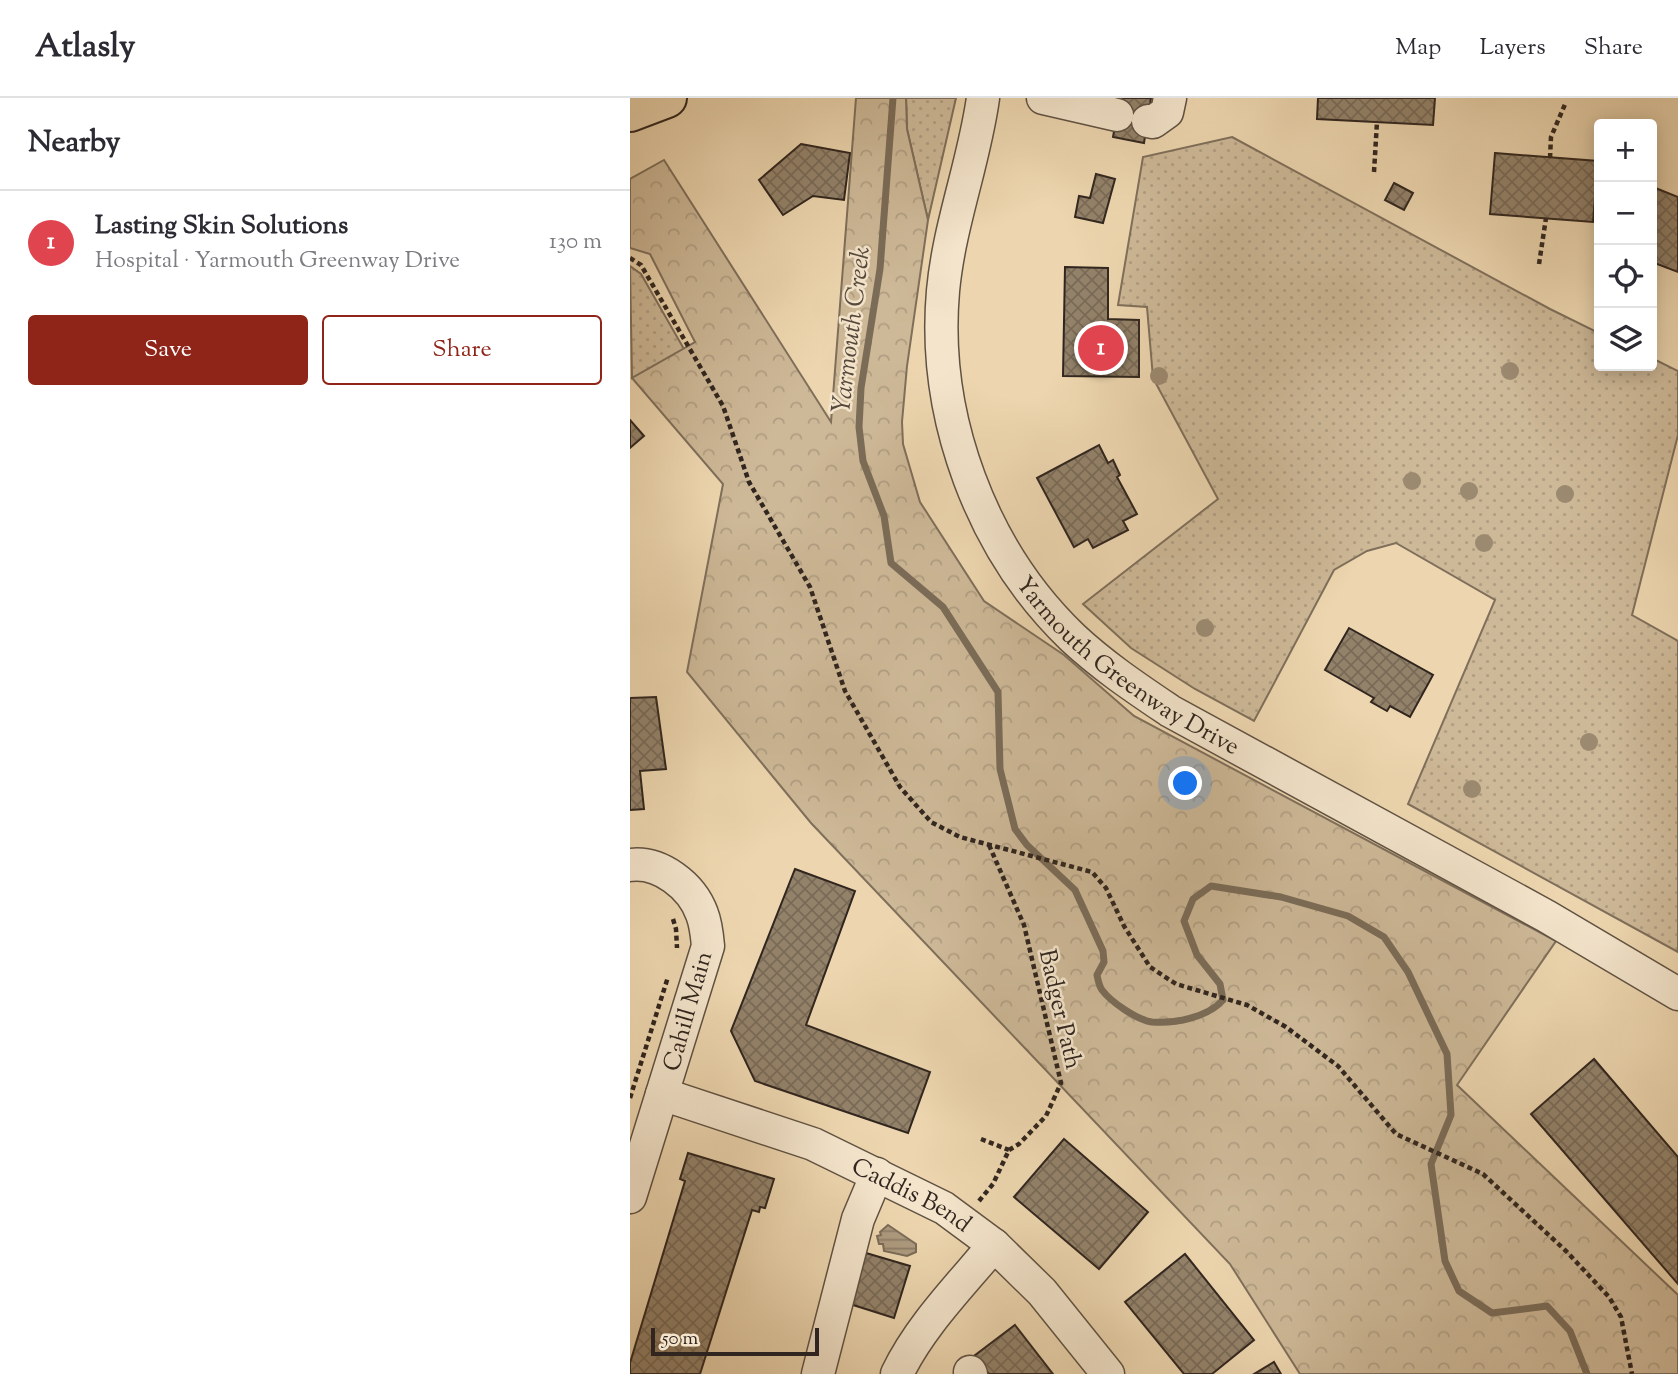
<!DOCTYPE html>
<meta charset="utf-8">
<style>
:root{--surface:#fff;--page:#f7f7f7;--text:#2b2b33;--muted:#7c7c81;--line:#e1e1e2;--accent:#8f2418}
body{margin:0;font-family:"Sorts Mill Goudy",serif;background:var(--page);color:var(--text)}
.controls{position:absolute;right:21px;top:21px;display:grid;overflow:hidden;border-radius:7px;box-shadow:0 4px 18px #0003}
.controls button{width:63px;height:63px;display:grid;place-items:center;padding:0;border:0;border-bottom:2px solid var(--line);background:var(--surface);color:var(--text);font:35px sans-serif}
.scale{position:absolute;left:21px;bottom:18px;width:168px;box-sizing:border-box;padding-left:7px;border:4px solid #31261f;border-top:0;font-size:19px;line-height:24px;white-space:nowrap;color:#31261f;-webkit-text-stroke:5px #f3e4cb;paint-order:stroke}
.you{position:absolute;left:556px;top:686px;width:24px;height:24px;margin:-18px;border:5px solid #fff;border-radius:50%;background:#1a73e8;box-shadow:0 0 0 10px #1a73e833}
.badge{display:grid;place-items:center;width:46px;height:46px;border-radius:50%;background:var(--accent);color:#fff;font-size:23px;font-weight:700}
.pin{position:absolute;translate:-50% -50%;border:4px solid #fff;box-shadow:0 2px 7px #0006}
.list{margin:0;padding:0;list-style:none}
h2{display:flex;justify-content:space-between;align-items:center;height:91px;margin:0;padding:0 28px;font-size:30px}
h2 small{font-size:23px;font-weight:400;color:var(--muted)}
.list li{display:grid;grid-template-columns:46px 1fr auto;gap:21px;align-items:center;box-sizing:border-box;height:105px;padding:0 28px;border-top:2px solid var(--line)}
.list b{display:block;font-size:26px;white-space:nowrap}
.list p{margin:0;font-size:23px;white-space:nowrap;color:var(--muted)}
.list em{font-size:23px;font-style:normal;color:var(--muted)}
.actions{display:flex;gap:14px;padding:21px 28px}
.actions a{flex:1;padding:16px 0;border:2px solid var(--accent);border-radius:7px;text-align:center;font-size:24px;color:var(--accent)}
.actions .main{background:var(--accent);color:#fff}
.icon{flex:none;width:38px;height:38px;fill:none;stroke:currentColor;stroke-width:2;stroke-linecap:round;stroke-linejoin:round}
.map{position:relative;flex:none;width:1048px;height:1276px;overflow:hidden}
header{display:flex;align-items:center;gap:42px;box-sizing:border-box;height:98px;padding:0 35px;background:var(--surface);border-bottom:2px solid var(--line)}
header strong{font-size:33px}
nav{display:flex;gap:38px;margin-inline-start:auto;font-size:24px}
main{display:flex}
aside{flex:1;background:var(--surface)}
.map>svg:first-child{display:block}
</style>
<header>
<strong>Atlasly</strong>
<nav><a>Map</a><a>Layers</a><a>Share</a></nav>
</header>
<main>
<aside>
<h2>Nearby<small></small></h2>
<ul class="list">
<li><span class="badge" style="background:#e0444e">1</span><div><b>Lasting Skin Solutions</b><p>Hospital · Yarmouth Greenway Drive</p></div><em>130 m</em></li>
</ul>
<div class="actions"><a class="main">Save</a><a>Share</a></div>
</aside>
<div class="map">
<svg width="1048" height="1276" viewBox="0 0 1048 1276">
<defs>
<pattern id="grass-dots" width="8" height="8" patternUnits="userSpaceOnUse" patternTransform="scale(1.75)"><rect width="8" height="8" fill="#cdb897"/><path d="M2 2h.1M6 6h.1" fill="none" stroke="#b09e82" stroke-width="1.8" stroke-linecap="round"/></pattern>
<pattern id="forest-crowns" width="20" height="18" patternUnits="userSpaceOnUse" patternTransform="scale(1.75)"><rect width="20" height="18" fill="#cdb897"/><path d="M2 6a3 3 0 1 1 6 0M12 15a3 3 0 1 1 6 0" fill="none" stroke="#b09e82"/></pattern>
<pattern id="water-rules" width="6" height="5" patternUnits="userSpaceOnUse" patternTransform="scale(1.75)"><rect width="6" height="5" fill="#ad9a7e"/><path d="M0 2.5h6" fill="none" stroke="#8d7d67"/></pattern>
<pattern id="building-cross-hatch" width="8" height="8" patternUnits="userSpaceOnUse" patternTransform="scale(1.75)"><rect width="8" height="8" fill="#93826a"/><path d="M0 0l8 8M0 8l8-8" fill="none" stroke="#796a57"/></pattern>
</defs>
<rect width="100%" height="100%" fill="#edd6af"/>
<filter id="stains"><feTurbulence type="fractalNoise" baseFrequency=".00286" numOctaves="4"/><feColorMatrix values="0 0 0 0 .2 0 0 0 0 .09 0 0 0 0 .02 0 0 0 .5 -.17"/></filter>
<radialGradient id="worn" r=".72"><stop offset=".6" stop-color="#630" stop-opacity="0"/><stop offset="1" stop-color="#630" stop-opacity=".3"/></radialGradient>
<g fill="url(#grass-dots)" stroke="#7f6f5b" stroke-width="2">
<path d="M276,0H326L298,122L277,31Z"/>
<path d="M602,39L920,211L969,235V268H1022V260L1048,273V337L1002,517L1048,543V854L778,706L865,502L766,445L737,453L704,472L624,623L565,591L501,550L453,506L588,401L523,280L517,209L488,207L513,59Z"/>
<path d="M0,168L11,176L54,251L2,280Z"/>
</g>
<path fill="url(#forest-crowns)" stroke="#7f6f5b" stroke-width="2" d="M226,0H276L277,31L298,122L277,268L272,324L273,346L290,404L354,503L434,557L504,618L926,843L827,987L1048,1197V1276H670L600,1166L181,725L57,574L93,386L2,280L65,244L20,156L0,150V81L34,62L201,324Z"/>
<path fill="url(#water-rules)" stroke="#7b6c58" stroke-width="2" d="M258,1127L286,1146V1154L277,1158L254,1153L253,1146H249L247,1138L251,1137L250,1134Z"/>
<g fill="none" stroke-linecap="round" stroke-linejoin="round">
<path stroke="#7b6c58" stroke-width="7" d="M263,0L250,171L231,290L229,329L233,363L254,418L261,465L313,509L368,594L370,671L385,731L397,747L445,792L473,853L474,864L467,877C468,882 469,888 472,892C481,904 507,922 522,924C545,926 578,919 593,902L590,886L567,857L554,823L563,801L581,788L651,799L718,818L754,839L778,874L817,956L821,1017L801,1066L815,1163L829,1193L862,1215L917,1208L940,1233L957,1276"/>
</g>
<g fill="url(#building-cross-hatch)" stroke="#31261f" stroke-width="2">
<path d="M490,0H521L514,45L483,39Z"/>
<path d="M688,0H805L803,27L687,21Z"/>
<path d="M171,46L220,55L214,102L183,98L153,117L129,82Z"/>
<path d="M865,55L968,63L963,124L860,116Z"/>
<path d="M466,76L485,81L473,125L445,119L449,98L460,100Z"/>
<path d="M764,85L783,95L774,112L755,102Z"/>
<path d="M1023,89L1048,99V174L1022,164Z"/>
<path d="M435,169L478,170V221L509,222V279L433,278Z"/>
<path d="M0,322L14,338L0,350Z"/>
<path d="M469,347L478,365L483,362L490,377L487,379L507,416L493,423L498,432L463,450L458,441L444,449L407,380Z"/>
<path d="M719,530L803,577L780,619L760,608L757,613L741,604L744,600L695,572Z"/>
<path d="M26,599L36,671L10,673L14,711L0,712V600Z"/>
<path d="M165,771L225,793L176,927L300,974L278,1035L125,983L101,933Z"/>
<path d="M964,961L1048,1059V1186L901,1016Z"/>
<path d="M434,1041L518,1114L469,1171L384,1099Z"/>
<path d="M58,1055L144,1081L135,1110L130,1109L129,1114L122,1112L70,1276H0V1265L55,1083L50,1081Z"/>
<path d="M236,1155L280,1168L264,1220L220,1206Z"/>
<path d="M555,1156L624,1242L582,1276H554L495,1204Z"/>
<path d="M385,1227L423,1276H359L344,1258Z"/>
<path d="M644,1264L651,1276H624Z"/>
</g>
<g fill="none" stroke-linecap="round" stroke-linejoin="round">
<g stroke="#605243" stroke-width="35">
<g id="minor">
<path id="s1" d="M353,0C344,65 319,127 313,193C302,318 351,452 443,540C473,568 506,590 540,613L916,818L1048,896"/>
<path d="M413,0L487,17"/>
<path d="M518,23L523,24L537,14L540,0"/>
<path d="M0,767C30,763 62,788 72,816C76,826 77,837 78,848L0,1099"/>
<path id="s2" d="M32,996L183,1046L314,1110L364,1147L412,1194L478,1276"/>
<path d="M340,1274L341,1276"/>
<path d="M188,1276L228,1121L247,1076"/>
<path d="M267,1276C290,1228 330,1188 364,1147"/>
</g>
</g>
<g stroke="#31261f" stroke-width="42">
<path id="major" d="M0,14L37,0"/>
</g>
<g stroke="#31261f" stroke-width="4.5" stroke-dasharray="5 3.5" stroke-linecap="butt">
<path d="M920,60L921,39L936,4"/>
<path d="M744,74L747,24"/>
<path d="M0,160L11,167L93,308L119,384L180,489L215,593L270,689L301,724L330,739L462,774L476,790L494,828L520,869L546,886L617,907L656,929L708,968L766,1036L853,1076L936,1153L979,1199L991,1219L1002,1276"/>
<path d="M909,166L916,120"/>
<path d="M43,821L46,831L47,850"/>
<path d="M0,1000L38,879"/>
<path d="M351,1041L379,1052"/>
<path d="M349,1103L363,1086L379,1052L389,1046L416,1018L431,985L394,827L359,747"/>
</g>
<use href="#minor" stroke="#f3e4cb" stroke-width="32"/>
<use href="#major" stroke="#edd6af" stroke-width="38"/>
</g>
<g fill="#9b8970">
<circle cx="880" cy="273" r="9"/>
<circle cx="529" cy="278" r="9"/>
<circle cx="782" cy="383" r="9"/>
<circle cx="839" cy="393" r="9"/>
<circle cx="935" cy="396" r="9"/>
<circle cx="854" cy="445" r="9"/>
<circle cx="575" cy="530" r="9"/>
<circle cx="959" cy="644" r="9"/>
<circle cx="842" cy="691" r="9"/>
</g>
<g text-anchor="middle" stroke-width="5" stroke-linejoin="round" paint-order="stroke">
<g font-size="24" fill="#31261f" stroke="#f3e4cb">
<text dy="8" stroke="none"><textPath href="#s1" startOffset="640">Yarmouth Greenway Drive</textPath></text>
<text transform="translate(431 911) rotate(77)" y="8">Badger Path</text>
<text transform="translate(57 913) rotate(-74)" y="8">Cahill Main</text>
<text dy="8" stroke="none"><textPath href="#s2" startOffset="270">Caddis Bend</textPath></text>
</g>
<g font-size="26" font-style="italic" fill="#56493c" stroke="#f3e4cb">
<text transform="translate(220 232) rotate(-83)" y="9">Yarmouth Creek</text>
</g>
</g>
<rect width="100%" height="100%" filter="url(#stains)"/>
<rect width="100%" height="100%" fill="url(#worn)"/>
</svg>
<div class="controls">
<button>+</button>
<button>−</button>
<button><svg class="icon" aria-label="locate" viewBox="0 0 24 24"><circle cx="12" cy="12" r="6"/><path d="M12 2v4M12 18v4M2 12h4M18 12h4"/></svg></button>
<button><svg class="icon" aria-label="layers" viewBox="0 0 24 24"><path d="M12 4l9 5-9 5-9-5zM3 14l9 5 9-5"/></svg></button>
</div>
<div class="scale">50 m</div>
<div class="you"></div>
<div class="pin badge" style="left:471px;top:250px;background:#e0444e">1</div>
</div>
</main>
